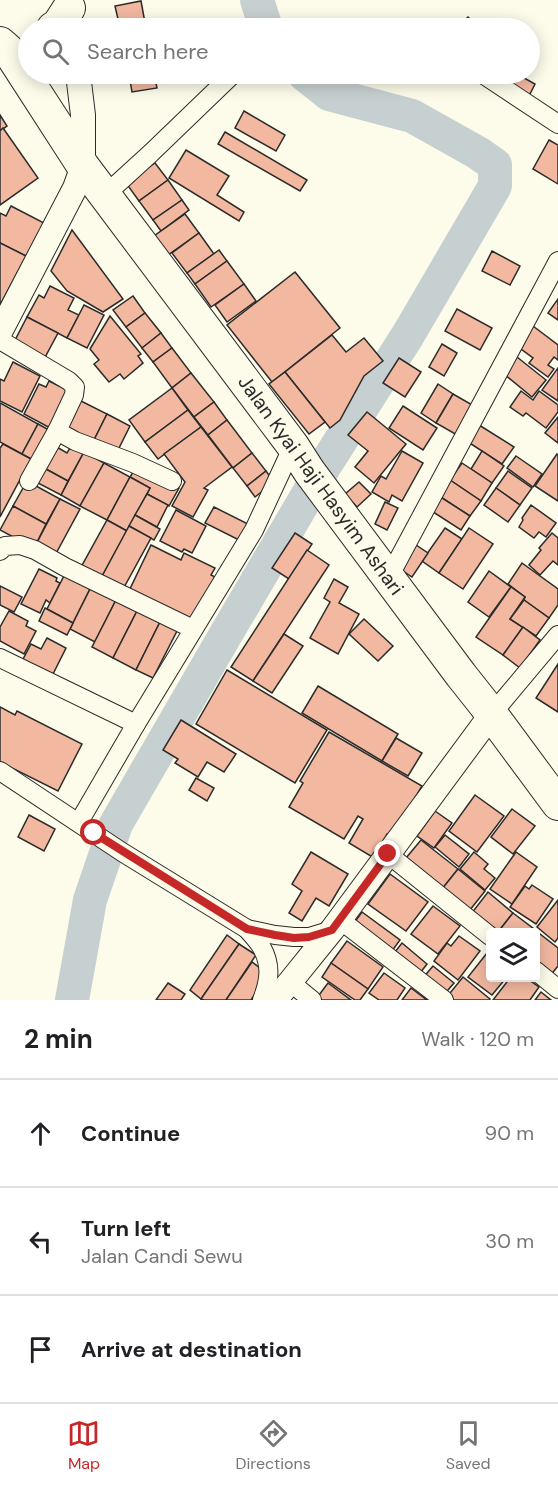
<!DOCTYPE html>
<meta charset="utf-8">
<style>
:root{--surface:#fff;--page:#f2f2f2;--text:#202124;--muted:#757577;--line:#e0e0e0;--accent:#c62828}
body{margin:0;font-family:"DM Sans",sans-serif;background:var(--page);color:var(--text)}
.controls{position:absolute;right:18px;bottom:18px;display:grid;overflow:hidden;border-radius:6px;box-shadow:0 3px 15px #0003}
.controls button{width:54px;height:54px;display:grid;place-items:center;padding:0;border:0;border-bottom:2px solid var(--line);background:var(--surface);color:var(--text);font:30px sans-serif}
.stop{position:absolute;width:18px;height:18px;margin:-14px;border:4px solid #c62828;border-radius:50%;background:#fff}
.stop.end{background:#c62828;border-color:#fff;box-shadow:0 2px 6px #0008}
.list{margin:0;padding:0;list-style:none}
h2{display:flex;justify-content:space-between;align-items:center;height:78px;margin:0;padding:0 24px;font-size:26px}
h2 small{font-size:20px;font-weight:400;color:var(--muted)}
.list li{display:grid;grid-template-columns:39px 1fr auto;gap:18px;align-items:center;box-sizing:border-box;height:108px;padding:0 24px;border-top:2px solid var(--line)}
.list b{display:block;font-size:22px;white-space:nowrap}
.list p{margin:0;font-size:20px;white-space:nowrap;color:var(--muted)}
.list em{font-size:20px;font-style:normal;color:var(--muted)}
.icon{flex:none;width:33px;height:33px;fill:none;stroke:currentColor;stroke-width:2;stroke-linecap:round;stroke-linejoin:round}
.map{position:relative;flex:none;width:558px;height:1000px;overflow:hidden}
.search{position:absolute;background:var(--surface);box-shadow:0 3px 15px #0003;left:18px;right:18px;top:18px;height:66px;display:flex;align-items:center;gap:15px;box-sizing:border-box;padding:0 21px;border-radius:33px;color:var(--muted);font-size:22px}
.sheet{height:402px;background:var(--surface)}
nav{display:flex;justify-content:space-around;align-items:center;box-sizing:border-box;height:84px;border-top:2px solid var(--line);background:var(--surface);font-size:16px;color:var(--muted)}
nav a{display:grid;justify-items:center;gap:3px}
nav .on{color:var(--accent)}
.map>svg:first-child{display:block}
</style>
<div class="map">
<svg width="558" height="1000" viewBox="0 0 558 1000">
<rect width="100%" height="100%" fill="#fdfbea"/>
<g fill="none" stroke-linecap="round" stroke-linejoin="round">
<g stroke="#c7d0d0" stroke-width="34">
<path d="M257,0L266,28"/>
<path d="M72,1000L90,900L116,824L226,634L327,462L408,335L495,186V165L478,153L412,116L329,94L304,74"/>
</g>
</g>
<g fill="#f2b8a0" stroke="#2b2b2b" stroke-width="1.5">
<path d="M141,1L146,28H120L115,6Z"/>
<path d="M468,17L478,28H456Z"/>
<path d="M129,74H154L157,88L132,92Z"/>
<path d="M517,74L535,84L529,96L511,87Z"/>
<path d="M244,111L285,135L276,151L235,128Z"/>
<path d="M0,115L7,126L0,131Z"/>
<path d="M3,128L38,178L0,205V131Z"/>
<path d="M225,132L307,180L300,191L218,144Z"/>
<path d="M549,140L558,145V184L533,169Z"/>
<path d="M186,150L229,176L217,195L244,212L239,221L169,178Z"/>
<path d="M155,163L168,180L139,201L126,183Z"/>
<path d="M168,180L182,200L153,220L139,201Z"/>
<path d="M182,200L189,210L161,231L153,220Z"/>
<path d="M11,206L44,223L26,256L0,243V213L6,216Z"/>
<path d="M185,214L199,233L168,255L154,236Z"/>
<path d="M72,230L123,299L103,312L67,291L51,271Z"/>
<path d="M199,233L214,254L187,273L172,253Z"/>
<path d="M0,243L26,256L0,305Z"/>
<path d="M219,250L227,261L195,284L187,273Z"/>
<path d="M492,251L520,266L510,285L482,271Z"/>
<path d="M227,261L244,284L211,307L195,284Z"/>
<path d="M295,272L340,328L272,382L227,325Z"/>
<path d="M244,284L256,301L227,322L215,305Z"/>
<path d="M50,286L74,298L68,310L79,315L67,338L27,317L39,295L44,298Z"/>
<path d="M133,296L145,313L126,327L113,310Z"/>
<path d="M558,299V320L548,313Z"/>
<path d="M84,305L104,315L87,348L67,338Z"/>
<path d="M457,309L492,328L480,350L445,331Z"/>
<path d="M145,313L161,333L142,348L126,327Z"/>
<path d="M110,316L141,354L138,356L143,363L124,379L120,374L109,382L94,364L99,360L90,349Z"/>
<path d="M27,317L58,333L43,361L12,346Z"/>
<path d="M533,326L558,345V360L554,357L548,365L554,369L548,377L529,363L533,358L517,346Z"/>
<path d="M161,333L172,348L153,362L142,348Z"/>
<path d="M332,335L346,352L364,338L383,361L364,376L340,420L330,428L285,372Z"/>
<path d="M442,344L457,353L444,376L429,367Z"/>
<path d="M172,348L191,373L172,388L153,362Z"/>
<path d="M517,357L546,380L532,397L504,374Z"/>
<path d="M399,358L421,372L405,397L383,383Z"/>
<path d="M13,362L40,376L22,412L0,401V379L4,381Z"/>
<path d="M558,368V401L542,390Z"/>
<path d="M285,372L325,422L309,434L269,384Z"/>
<path d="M191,373L214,402L194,417L172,388Z"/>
<path d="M49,381L71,392L52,429L24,414L39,384L46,387Z"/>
<path d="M438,384L453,394L436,423L421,413Z"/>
<path d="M172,388L188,410L145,442L129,420Z"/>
<path d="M521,391L533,400L539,391L558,405V412L546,428L526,413L523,416L510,407Z"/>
<path d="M453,394L474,406L457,435L436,423Z"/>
<path d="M77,399L107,414L93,442L63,427Z"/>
<path d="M214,402L227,420L208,435L194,417Z"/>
<path d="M0,403L38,424L22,454L0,442Z"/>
<path d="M403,406L437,428L423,450L389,428Z"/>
<path d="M188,410L201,427L158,459L145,442Z"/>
<path d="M367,412L406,444L374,483L355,467L368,451L348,435Z"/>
<path d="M107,414L130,426L116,454L93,442Z"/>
<path d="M558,417V443L545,433Z"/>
<path d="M227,420L252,453L233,468L208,435Z"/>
<path d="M38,424L51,431L35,461L22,454Z"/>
<path d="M479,425L514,447L502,464L468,442Z"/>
<path d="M201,427L232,467L204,488L208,490L193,517L172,506L185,482L164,454Z"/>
<path d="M3,444L31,459L0,517V448Z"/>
<path d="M55,446L67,453L71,446L84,452L68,481L44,468Z"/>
<path d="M402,451L423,463L402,501L392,495L389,502L372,492L381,476L386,479Z"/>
<path d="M482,451L504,466L492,483L471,469Z"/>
<path d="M84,452L104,463L80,506L61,495Z"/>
<path d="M252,453L266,471L247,486L233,468Z"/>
<path d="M557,454L558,455V501L535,486Z"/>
<path d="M516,456L542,474L533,487L507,468Z"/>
<path d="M104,463L130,477L107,520L80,506Z"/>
<path d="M462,463L492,483L481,501L450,480Z"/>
<path d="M137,466L179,488L169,506L147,494L150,488L130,477Z"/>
<path d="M44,468L68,481L61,495L36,482Z"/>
<path d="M266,471L274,482L255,497L247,486Z"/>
<path d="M508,471L532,488L520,505L496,488Z"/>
<path d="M130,477L150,488L127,531L107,520Z"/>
<path d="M450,480L481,501L470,516L439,496Z"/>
<path d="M27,481L60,499L46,524L13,506Z"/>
<path d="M359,482L371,494L357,507L345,494Z"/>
<path d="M496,488L520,505L508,522L484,505Z"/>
<path d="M147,494L168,505L157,527L135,515Z"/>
<path d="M439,496L470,516L461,530L430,510Z"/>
<path d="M60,499L80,509L53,559L34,548Z"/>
<path d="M385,502L398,508L387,530L375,524Z"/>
<path d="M531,505L556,523L546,537L539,532L534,538L519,527L523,520L522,518Z"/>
<path d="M13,506L46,524L34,548L0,530Z"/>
<path d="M214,507L250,525L241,541L205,523Z"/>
<path d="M176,510L206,526L192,553L184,549L182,552L160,541Z"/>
<path d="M135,515L160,529L154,540L129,526Z"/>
<path d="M107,520L127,531L100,580L80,569Z"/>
<path d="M129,526L151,538L122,591L100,580Z"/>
<path d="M445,528L462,539L439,573L422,561Z"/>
<path d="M469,528L493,544L463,589L439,573Z"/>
<path d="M295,533L312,544L289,579L272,568Z"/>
<path d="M552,533L558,538V565L553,561L540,575L529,565L541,550L539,548Z"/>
<path d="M413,543L428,553L412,577L397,567Z"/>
<path d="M151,545L181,560L184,553L215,568L211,575L217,578L193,625L128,593Z"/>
<path d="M307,550L329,565L253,681L231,667Z"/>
<path d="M522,563L558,589V605L549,618L524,600L525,597L508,584Z"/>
<path d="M39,569L57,578L56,581L60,583L50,603L46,600L40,613L21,604Z"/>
<path d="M489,571L511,587L489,617L468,602Z"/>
<path d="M66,572L92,585L73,623L47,609Z"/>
<path d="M334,579L348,587L339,603L359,614L338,654L310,638L330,602L324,598Z"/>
<path d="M92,585L117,598L95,642L70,629Z"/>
<path d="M0,586L22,597L14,612L0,605Z"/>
<path d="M511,587L525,597L510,619L523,627L503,655L476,637Z"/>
<path d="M117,598L138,609L113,658L92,647Z"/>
<path d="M524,600L549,618L536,636L510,619Z"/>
<path d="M45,608L73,623L67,635L39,621Z"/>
<path d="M138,609L161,620L136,670L113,658Z"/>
<path d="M9,611L28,621L26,626L36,631L24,654L0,641V627Z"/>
<path d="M364,619L393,646L378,661L349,634Z"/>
<path d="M161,620L178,629L153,678L136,670Z"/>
<path d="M523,627L540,640L520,668L503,655Z"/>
<path d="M284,634L303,646L272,693L253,681Z"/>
<path d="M47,638L66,648L51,678L21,663L31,644L41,649Z"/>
<path d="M558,664V712L536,698Z"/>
<path d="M227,670L327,730L295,783L196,724Z"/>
<path d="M318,686L398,734L382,761L302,713Z"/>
<path d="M0,707L15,715L17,711L82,744L58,791L0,762Z"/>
<path d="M181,720L236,754L224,772L207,762L198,777L175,763L178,759L163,750Z"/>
<path d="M329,732L422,786L392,837L387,834L374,858L349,843L363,819L358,816L344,839L289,807L303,783L300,781Z"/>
<path d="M396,738L422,753L408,776L382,761Z"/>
<path d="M196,778L214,788L207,801L189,790Z"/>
<path d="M475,795L504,816L477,852L449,831Z"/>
<path d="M512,809L535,826L513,854L491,837Z"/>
<path d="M435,811L452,823L434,848L417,836Z"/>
<path d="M29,815L55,829L44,851L18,837Z"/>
<path d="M445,835L469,854L459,867L435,847Z"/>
<path d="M421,840L458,869L438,894L401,864Z"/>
<path d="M311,852L348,874L329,906L316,898L302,921L289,913L302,891L292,884Z"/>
<path d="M474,852L488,864L484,869L495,878L485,890L460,869Z"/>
<path d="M516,852L537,867L512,904L490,889Z"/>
<path d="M458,869L485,891L466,915L438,894Z"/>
<path d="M390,874L428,902L406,931L368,904Z"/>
<path d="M532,885L553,899L536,924L510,907L525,886L529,889Z"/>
<path d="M488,892L513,913L498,932L471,914Z"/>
<path d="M558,900V938L555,942L537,927Z"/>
<path d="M433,906L460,926L438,954L411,934Z"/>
<path d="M362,912L400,940L389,955L351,927Z"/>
<path d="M513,913L538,932L536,935V932H498Z"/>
<path d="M540,934L558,948V966L549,977L536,966V940Z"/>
<path d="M227,935L239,944L201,999L190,990Z"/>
<path d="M459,936L480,951L458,980L434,961L447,943L451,946Z"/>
<path d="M347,941L383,967L368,989L331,963Z"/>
<path d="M402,943L427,964L417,977L391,957Z"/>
<path d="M239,944L256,955L226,1000H204L201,999Z"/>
<path d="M487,953L490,955V978H506L492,995L468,977Z"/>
<path d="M252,962L268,974L251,1000H226Z"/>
<path d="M331,963L368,989L360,1000H355L322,977Z"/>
<path d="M433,966L454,983L442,997L422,979Z"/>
<path d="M384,973L405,988L397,1000H379L369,993Z"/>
<path d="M463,977L490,999L489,1000H449L446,998Z"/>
<path d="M510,978H526L539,987L530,1000H493Z"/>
<path d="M168,983L185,994L181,1000H156Z"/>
<path d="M328,983L351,1000H318L316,999Z"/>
<path d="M411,988L427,1000H402Z"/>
<path d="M541,992L551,1000H535Z"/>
</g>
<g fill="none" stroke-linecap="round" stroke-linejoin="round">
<g stroke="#2b2b2b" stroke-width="20">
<g id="street">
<path d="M484,75L558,124"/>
<path d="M105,195L151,153L233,74"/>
<path d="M0,340L69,381L75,387L74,395L57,431L75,441L133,463L172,481"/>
<path d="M29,481L57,431"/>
<path d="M0,551L5,546L20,545L35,550L65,567L193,629"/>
<path d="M389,577L558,261"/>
<path d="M0,658L136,724"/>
<path d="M491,715L558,635"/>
<path d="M0,771L122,852L247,929L275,935L294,937H309L332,930"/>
<path d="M79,822L136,724L254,530L293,446"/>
<path d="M388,854L490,936"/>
<path d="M339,919L444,1000"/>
<path d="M247,929C252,935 258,941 262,948C272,966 269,982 262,1000"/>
<path d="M536,971L558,989"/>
<path d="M290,982L312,1000"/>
</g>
</g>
<g stroke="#2b2b2b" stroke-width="26">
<g id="secondary">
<path d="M0,332L75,188L83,166V115L78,74"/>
<path d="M275,1000L290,982L332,930L491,715"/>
</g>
</g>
<g stroke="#2b2b2b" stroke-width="34">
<g id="highway">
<path d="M53,28L58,25L69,8"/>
<path d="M0,43L8,50L83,166L293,446L309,471L461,675L484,704L558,804"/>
</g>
</g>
<use href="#street" stroke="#fdfbea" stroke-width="18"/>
<use href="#secondary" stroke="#fdfbea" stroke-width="24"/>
<use href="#highway" stroke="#fdfbea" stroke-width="32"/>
</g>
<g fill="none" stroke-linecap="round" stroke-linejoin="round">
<path stroke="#c62828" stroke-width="8" d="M94,833L247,929L275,935L294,938L309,937L332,930L388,854"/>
</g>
<g text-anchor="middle" stroke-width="4.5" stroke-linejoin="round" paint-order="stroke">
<g font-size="20" fill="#2b2b2b" stroke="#fdfbea">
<text transform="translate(321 485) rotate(54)" y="7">Jalan Kyai Haji Hasyim Ashari</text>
</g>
</g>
</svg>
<div class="controls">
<button><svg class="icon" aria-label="layers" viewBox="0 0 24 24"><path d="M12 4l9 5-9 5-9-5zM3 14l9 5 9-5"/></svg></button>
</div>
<div class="stop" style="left:94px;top:833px"></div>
<div class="stop end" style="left:388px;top:854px"></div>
<div class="search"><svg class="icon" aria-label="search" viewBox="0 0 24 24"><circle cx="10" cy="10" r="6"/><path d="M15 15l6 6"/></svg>Search here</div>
</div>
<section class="sheet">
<h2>2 min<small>Walk · 120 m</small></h2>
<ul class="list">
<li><svg class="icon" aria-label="ahead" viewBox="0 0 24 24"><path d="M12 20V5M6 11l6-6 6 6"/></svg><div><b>Continue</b></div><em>90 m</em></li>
<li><svg class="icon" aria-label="left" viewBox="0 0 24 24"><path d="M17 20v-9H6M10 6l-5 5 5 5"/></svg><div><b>Turn left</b><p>Jalan Candi Sewu</p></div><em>30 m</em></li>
<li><svg class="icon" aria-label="arrive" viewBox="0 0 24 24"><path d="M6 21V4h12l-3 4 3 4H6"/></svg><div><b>Arrive at destination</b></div></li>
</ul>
</section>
<nav>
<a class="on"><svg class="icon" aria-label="map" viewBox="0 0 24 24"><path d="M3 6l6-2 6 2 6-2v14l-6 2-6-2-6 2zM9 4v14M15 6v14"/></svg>Map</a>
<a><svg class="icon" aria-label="directions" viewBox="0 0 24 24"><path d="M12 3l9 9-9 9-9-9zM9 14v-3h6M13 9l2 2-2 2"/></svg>Directions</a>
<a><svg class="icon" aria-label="saved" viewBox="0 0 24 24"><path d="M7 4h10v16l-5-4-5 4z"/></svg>Saved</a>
</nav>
